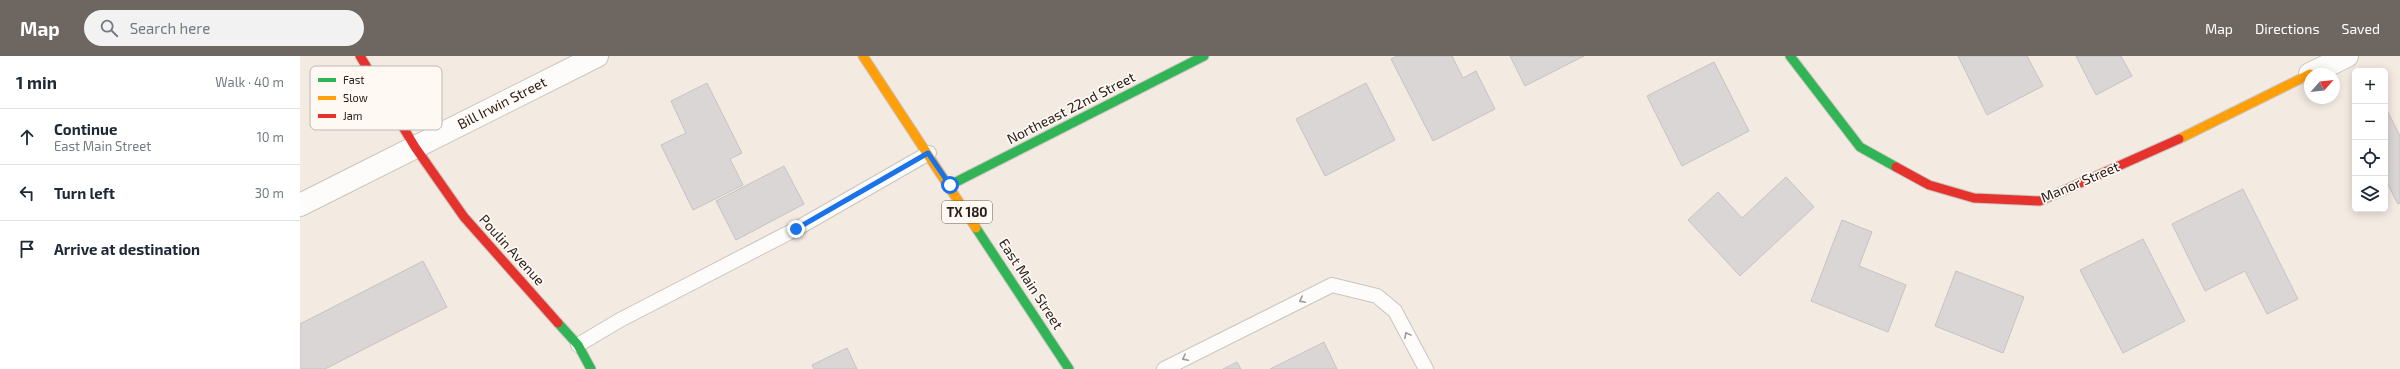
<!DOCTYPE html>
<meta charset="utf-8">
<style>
:root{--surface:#fff;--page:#f2f2f3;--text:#1f2937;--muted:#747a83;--line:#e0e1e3;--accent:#6e6761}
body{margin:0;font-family:"Exo 2",sans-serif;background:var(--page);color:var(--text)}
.controls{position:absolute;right:12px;top:12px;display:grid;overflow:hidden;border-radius:6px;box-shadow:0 2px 10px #0003}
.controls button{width:36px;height:36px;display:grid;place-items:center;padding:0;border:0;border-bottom:1px solid var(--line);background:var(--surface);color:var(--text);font:20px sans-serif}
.compass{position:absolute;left:2004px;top:12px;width:36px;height:36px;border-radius:50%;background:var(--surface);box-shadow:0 2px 10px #0003;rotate:63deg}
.stop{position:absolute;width:12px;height:12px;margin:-9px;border:3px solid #1a73e8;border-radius:50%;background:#fff}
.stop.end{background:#1a73e8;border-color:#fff;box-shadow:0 1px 4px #0008}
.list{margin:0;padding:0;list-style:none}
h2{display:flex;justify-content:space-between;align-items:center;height:52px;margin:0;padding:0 16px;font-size:17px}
h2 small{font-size:13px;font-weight:400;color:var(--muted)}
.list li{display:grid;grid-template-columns:26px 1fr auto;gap:12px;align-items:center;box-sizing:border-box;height:56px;padding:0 16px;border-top:1px solid var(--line)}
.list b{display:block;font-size:15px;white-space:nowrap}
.list p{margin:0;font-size:13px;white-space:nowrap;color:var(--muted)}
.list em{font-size:13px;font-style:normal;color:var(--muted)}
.icon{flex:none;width:22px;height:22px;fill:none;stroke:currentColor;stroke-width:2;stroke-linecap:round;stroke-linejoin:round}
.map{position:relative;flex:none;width:2100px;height:313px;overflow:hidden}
header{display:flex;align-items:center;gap:24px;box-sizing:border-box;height:56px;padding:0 20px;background:var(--accent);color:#fff}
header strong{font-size:19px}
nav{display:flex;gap:22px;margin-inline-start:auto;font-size:14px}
.search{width:280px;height:36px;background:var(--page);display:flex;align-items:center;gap:10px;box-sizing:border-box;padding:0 14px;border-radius:22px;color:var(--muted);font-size:15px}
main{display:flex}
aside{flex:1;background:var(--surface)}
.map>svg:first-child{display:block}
</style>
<header>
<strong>Map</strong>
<div class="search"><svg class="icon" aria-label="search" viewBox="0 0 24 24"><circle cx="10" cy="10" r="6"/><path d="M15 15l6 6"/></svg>Search here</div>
<nav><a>Map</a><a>Directions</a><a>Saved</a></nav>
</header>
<main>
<aside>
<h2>1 min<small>Walk · 40 m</small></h2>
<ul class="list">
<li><svg class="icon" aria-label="ahead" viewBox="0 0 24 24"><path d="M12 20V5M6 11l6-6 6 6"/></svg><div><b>Continue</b><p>East Main Street</p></div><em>10 m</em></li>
<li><svg class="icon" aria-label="left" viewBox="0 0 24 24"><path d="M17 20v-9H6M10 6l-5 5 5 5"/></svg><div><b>Turn left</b></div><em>30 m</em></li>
<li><svg class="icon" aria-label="arrive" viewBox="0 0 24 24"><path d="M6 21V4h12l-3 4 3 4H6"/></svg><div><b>Arrive at destination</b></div></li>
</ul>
</aside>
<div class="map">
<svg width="2100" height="313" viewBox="0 0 2100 313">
<rect width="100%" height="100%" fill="#f3eae2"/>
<g fill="#dbd6d6" stroke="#c7c2c2">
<path d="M1097,0H1152L1163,22L1176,15L1195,53L1133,85L1091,3Z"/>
<path d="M1210,0H1284L1225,30Z"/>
<path d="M1658,0H1727L1743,30L1687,59Z"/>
<path d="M1776,0H1821L1832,20L1796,39Z"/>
<path d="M1414,6L1449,75L1382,110L1347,40Z"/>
<path d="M407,27L442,97L430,103L443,129L393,154L361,89L386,77L371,45Z"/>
<path d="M1066,27L1095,84L1025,120L996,63Z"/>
<path d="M2088,56L2100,80V147L2098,148L2085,123V58Z"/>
<path d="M484,110L504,148L436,184L416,145Z"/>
<path d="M1486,121L1514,151L1440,220L1388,164L1418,136L1442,162Z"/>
<path d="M1943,133L1998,243L1967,258L1945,215L1905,235L1872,168Z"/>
<path d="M1542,164L1572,176L1559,210L1606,229L1588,276L1511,245Z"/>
<path d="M1843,183L1885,265L1823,297L1780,214Z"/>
<path d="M123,205L147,251L25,313H0V268Z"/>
<path d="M1656,215L1724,241L1703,297L1635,270Z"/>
<path d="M1024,286L1037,313H970Z"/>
<path d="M547,292L557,313H514L512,309Z"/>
<path d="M937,306L941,313H923Z"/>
</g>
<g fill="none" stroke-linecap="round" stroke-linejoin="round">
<g stroke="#cbc4be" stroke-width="16">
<g id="lane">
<path d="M278,289L320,264L496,173L629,97"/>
<path d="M864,313L1032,229L1077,240L1095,255L1126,313"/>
</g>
</g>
<g stroke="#cbc4be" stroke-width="24">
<g id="street">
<path d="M2010,18L2047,0"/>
<path d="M0,149L297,0"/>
</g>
</g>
<g stroke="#cbc4be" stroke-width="11">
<g id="fast">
<path d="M1490,0L1560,91L1596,111"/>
<path d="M650,129L904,0"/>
<path d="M676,172L769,313"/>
<path d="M258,267L278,289L291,313"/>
</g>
</g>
<g stroke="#cbc4be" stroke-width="11">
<g id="slow">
<path d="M563,0L676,172"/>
<path d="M1879,83L2010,18"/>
</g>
</g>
<g stroke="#cbc4be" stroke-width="11">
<g id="jam">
<path d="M60,0L115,91L164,161L258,267"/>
<path d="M1596,111L1629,129L1674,142L1740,145L1879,83"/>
</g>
</g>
<use href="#lane" stroke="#fdfcfb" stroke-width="14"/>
<use href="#street" stroke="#fdfcfb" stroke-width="22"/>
<use href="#fast" stroke="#30b455" stroke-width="9"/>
<use href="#slow" stroke="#ff9f0a" stroke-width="9"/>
<use href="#jam" stroke="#e5322d" stroke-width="9"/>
</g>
<defs><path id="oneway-chevron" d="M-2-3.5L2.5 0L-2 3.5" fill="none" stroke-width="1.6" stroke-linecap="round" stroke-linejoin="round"/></defs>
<g stroke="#9d9997">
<use href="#oneway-chevron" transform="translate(1002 244) rotate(153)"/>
<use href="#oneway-chevron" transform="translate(1107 279) rotate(-118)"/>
<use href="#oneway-chevron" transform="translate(885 302) rotate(153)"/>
</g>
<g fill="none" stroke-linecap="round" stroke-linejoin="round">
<path stroke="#1a73e8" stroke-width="5" d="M496,173L628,97L650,129"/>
</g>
<g text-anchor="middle" stroke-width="3.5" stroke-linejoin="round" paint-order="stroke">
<rect fill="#fff8f3" stroke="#68625c" stroke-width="1" x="642" y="145" width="50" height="22" rx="3"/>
<g font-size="13" font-weight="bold" fill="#27211c">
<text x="667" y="161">TX 180</text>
</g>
<g font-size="14" fill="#27211c" stroke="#fff8f3">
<text transform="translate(202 47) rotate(-27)" y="5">Bill Irwin Street</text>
<text transform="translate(771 52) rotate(-27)" y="5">Northeast 22nd Street</text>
<text transform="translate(1780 126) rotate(-23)" y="5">Manor Street</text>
<text transform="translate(212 194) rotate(48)" y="5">Poulin Avenue</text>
<text transform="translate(731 228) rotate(57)" y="5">East Main Street</text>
</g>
</g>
<rect x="10" y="10" width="132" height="64" rx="6" fill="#fff8f3" stroke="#beb8b2" stroke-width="1"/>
<rect x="18" y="22" width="18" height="4" fill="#30b455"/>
<rect x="18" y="40" width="18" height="4" fill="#ff9f0a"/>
<rect x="18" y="58" width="18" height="4" fill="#e5322d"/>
<g font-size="11" fill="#27211c">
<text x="43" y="28">Fast</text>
<text x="43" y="46">Slow</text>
<text x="43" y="64">Jam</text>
</g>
</svg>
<div class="controls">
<button>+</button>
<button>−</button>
<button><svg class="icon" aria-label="locate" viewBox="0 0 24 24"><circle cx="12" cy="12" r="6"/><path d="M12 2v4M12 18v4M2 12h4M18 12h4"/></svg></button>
<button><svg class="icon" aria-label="layers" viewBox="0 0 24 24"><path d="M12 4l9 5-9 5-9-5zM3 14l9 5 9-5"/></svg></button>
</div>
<svg class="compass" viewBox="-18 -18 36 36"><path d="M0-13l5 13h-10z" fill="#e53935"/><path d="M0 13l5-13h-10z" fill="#747a83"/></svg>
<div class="stop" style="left:650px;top:129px"></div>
<div class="stop end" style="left:496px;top:173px"></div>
</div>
</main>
